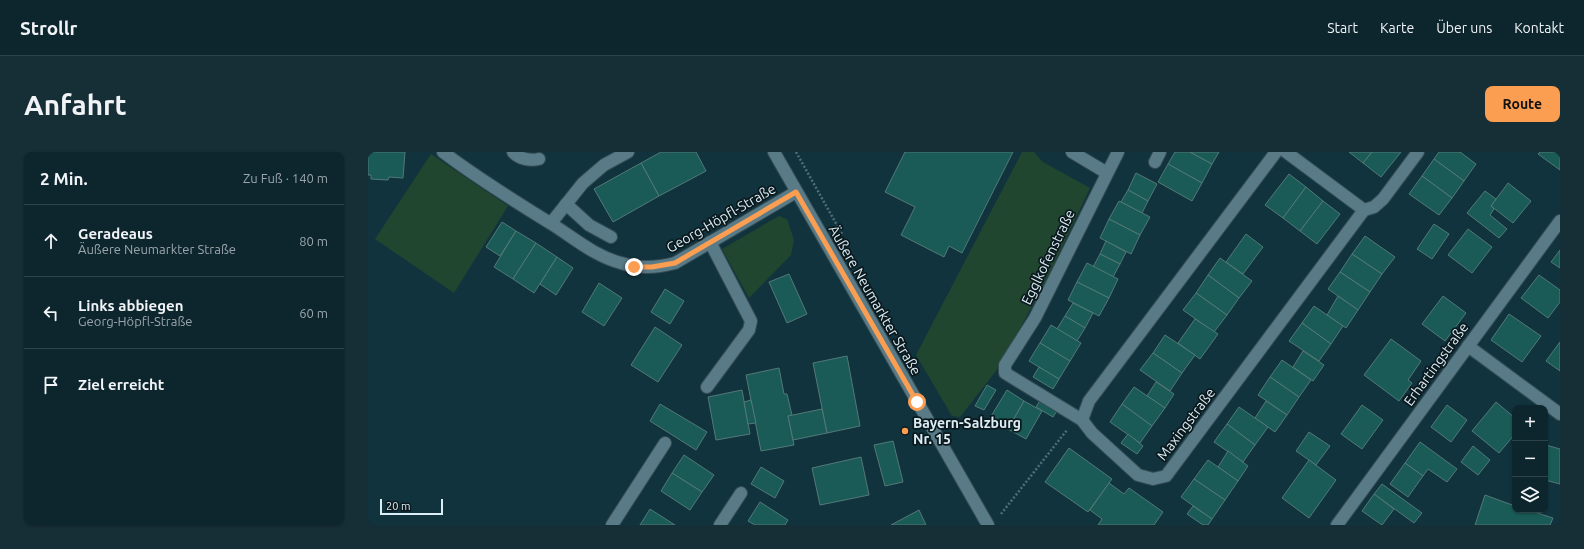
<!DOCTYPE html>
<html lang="de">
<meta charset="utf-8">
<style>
:root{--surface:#0d262e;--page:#162e36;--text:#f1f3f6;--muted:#9aa5aa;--line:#2d434a;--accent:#fb9e51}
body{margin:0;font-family:Ubuntu,sans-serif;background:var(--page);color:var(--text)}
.controls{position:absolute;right:12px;bottom:12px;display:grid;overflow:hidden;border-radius:8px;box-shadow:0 1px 3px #0004}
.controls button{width:36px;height:36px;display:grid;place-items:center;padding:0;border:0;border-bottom:1px solid var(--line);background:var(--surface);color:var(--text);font:20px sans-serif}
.scale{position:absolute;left:12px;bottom:10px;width:63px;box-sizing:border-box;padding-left:4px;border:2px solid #dbeef4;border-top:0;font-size:11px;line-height:14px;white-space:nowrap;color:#dbeef4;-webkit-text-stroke:3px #0b191e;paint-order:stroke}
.stop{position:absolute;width:12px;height:12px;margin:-9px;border:3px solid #fb9e51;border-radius:50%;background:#fff}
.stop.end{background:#fb9e51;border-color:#fff;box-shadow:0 1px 4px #0008}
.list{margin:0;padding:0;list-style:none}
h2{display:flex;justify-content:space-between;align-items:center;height:52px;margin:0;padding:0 16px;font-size:17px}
h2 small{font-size:13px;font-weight:400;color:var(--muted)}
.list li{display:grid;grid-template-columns:26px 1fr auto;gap:12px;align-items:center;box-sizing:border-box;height:72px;padding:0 16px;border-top:1px solid var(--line)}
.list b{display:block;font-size:15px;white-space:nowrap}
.list p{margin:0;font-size:13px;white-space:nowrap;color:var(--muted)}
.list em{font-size:13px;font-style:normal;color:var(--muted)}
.icon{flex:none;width:22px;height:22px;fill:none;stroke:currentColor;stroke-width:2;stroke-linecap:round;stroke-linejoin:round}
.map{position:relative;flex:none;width:1192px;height:373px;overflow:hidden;border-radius:8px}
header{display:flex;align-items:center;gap:24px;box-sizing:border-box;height:56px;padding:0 20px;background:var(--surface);border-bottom:1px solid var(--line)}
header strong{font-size:19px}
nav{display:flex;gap:22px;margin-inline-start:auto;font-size:14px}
.intro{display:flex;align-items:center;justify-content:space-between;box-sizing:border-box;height:96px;padding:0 24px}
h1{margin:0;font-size:28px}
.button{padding:10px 18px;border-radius:8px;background:var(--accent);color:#111;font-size:14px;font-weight:700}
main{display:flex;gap:24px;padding:0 24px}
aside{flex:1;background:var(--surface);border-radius:8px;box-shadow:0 1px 3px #0004}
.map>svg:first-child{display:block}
</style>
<header>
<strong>Strollr</strong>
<nav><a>Start</a><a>Karte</a><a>Über uns</a><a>Kontakt</a></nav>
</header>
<div class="intro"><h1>Anfahrt</h1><a class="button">Route</a></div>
<main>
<aside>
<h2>2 Min.<small>Zu Fuß · 140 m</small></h2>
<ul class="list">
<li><svg class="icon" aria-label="ahead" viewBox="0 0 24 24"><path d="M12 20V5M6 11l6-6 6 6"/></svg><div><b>Geradeaus</b><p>Äußere Neumarkter Straße</p></div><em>80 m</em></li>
<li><svg class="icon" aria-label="left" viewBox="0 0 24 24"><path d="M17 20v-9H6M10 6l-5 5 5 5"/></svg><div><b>Links abbiegen</b><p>Georg-Höpfl-Straße</p></div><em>60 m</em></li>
<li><svg class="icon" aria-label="arrive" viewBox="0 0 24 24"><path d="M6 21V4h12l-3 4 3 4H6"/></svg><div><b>Ziel erreicht</b></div></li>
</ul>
</aside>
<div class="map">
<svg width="1192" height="373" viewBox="0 0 1192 373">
<rect width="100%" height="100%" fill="#11333e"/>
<g fill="#204630">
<path d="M654,0H666L675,10L722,36L681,123L650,180L628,219L592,265L584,264L548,203Z"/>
<path d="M63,2L140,54L86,141L7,87Z"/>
<path d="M411,64L419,67L426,88L423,103L381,146L354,97Z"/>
</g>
<g fill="#1a5b57" stroke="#537976">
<path d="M0,0H37L35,26L21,25L20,28L3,27V23H0Z"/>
<path d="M293,0H328L338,19L291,44L273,11Z"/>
<path d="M537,0H645L594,101L581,94L576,105L533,83L547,55L517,40Z"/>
<path d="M807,0H822L844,12L834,31L800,12Z"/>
<path d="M822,0H851L844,12Z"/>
<path d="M981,0H1004L995,11Z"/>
<path d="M1004,0H1033L1013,25L995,11Z"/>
<path d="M1071,0H1092L1108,12L1096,29L1066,7Z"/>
<path d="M1172,0H1192V18L1170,2Z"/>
<path d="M1066,7L1096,29L1084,46L1054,24Z"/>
<path d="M273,11L291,44L245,70L226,37Z"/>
<path d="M800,12L834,31L824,49L790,30Z"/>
<path d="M768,21L789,32L780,49L760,38Z"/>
<path d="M921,22L938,35L915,66L897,53Z"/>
<path d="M1054,24L1084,46L1071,63L1041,42Z"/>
<path d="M1140,31L1163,49L1145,71L1123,54Z"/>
<path d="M938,35L955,49L932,79L915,66Z"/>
<path d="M760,38L780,49L774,61L753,50Z"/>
<path d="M1117,39L1128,47L1123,54L1126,57L1122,63L1139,77L1131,86L1099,61Z"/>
<path d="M751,49L782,65L772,83L741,67Z"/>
<path d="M955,49L972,62L949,92L932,79Z"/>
<path d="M741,67L772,83L763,102L732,86Z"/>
<path d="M134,70L148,79L132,104L118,95Z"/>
<path d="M1066,72L1081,82L1064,107L1049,97Z"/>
<path d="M1100,77L1124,95L1104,121L1080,103Z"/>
<path d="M148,79L168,91L145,127L126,115Z"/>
<path d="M878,82L895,95L875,122L858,110Z"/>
<path d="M997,84L1027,105L1014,122L984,102Z"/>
<path d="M738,89L758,100L752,112L732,102Z"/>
<path d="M168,91L189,105L166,141L145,127Z"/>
<path d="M1192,98V116L1183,110Z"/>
<path d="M732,102L752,112L745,125L725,115Z"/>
<path d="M984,102L1014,122L1002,140L972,120Z"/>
<path d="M189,105L205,116L188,143L172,132Z"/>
<path d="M852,106L884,129L871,146L840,123Z"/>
<path d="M719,111L750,127L741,146L709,130Z"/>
<path d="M972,120L1002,140L990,158L960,137Z"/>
<path d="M421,122L439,162L419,171L401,130Z"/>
<path d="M840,123L871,146L859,163L828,141Z"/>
<path d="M1171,123L1192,138V150L1180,166L1153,146Z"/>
<path d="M709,130L741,146L731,164L700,148Z"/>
<path d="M231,131L254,146L236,174L214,160Z"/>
<path d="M297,137L316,149L302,172L283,160Z"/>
<path d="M828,141L859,163L846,180L815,158Z"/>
<path d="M970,144L990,158L978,176L959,163Z"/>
<path d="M1075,144L1098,161L1077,189L1054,172Z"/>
<path d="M705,151L725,161L717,176L697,164Z"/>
<path d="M946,154L975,174L963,192L934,171Z"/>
<path d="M1141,162L1173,184L1154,210L1123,188Z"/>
<path d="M697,164L717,176L709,189L689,177Z"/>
<path d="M827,167L850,182L832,207L810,191Z"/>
<path d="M934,171L963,192L951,209L921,189Z"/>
<path d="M683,173L713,191L702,209L672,191Z"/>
<path d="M287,175L314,193L290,230L263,213Z"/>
<path d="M797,183L827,203L814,221L785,201Z"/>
<path d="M1023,187L1053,209L1040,228L1044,231L1031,249L996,223Z"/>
<path d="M1192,190V219L1178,209Z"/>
<path d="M672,191L702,209L691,227L661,209Z"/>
<path d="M935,199L956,213L945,229L925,215Z"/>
<path d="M785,201L814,221L802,239L772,218Z"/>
<path d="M479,204L492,274L459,281L445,211Z"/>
<path d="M914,208L943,228L931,245L902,225Z"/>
<path d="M671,215L691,227L685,237L665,225Z"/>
<path d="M411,216L416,242H419L424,263L420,264L426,293L393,299L378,223Z"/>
<path d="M902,225L931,245L919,263L890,243Z"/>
<path d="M788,230L806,242L797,256L779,244Z"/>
<path d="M619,233L628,238L616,258L607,254Z"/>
<path d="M766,235L797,256L784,274L754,252Z"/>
<path d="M374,238L382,282L348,288L340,245Z"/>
<path d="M639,238L656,249L640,277L622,266Z"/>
<path d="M673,247L690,257L685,265L668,255Z"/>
<path d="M383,248L388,271L380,272L376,250Z"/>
<path d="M656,249L674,259L658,287L640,277Z"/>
<path d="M898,249L919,263L907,280L887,266Z"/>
<path d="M1128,250L1147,266L1146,275L1147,282L1131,301L1104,279Z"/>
<path d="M292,252L339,280L328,298L282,269Z"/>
<path d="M754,252L784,274L772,291L742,270Z"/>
<path d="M994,253L1015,268L994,297L973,282Z"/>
<path d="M1079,253L1099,268L1083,290L1063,275Z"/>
<path d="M871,255L900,275L887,293L859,272Z"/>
<path d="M454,257L459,281L425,288L420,264Z"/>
<path d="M859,272L887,293L875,310L846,290Z"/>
<path d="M941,280L962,294L948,313L928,299Z"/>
<path d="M760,282L775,294L769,302L753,291Z"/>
<path d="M525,289L535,330L517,334L506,293Z"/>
<path d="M1052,290L1089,317L1079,330L1060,317L1055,324L1037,311Z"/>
<path d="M1178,293L1192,297V332L1177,328V298Z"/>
<path d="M1105,294L1122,308L1110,323L1093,310Z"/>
<path d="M701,296L744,327L720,360L677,330Z"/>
<path d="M860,299L880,314L870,329L850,315Z"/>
<path d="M316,303L346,323L334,340L304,321Z"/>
<path d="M493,305L501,343L452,353L444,316Z"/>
<path d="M840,308L870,329L857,348L826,327Z"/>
<path d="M941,308L968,328L941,366L914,346Z"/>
<path d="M1037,311L1055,324L1040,345L1022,332Z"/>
<path d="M393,315L416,329L407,346L383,332Z"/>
<path d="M304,321L334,340L322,358L293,339Z"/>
<path d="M826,327L857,348L844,367L813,345Z"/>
<path d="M741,331L756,342L761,336L795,360L786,373H730L734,367L722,358Z"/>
<path d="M1014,332L1054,361L1046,371L1006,342Z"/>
<path d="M1006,342L1026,357L1014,373L994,359Z"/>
<path d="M1117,343L1147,354V358H1160L1185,366L1182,373H1107Z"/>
<path d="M392,350L420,368L417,373H387L380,369Z"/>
<path d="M825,354L844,367L840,373H835L819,362Z"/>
<path d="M282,357L307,373H272Z"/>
<path d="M551,358L558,373H523Z"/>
</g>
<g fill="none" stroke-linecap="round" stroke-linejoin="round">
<g stroke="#364d54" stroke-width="14">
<g id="minor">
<path d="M75,0C109,26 145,48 182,71C205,85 226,104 253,111C271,117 288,116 307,111L428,40"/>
<path d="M145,0C151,7 162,9 171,7"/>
<path d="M406,0L620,373"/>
<path d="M704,0L739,21"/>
<path d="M908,0L721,249L714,268L724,281L770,323L785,327L798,324L996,58L918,0"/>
<path d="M787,10L792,0"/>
<path d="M198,52L221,73L243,85"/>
<path d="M996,58L1006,55L1015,47L1050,0"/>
<path d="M183,71L215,31L236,13L260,0"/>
<path d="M1100,194L1192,262"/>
<path d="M339,235L381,178L383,169L342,90"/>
<path d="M714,268L637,221V213L667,166L750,0"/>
<path d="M244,373L297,291"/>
<path d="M352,373L373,341"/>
<path d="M969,373L1192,69"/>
</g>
</g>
<g stroke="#516e77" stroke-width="2.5" stroke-dasharray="2 2" stroke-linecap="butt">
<path d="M428,0L474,82"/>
<path d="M633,362L699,278"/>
</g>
<use href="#minor" stroke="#597b88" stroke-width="12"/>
</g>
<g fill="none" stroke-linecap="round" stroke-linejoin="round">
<path stroke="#fb9e51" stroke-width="5" d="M266,115H284L307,111L428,40L549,250"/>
</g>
<circle fill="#fb9e51" stroke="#0b191e" stroke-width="1.5" cx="537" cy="279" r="4"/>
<g text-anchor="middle" stroke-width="3.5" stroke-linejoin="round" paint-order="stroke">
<g font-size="14" fill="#dbeef4" stroke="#0b191e">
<text transform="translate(353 66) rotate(-30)" y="5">Georg-Höpfl-Straße</text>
<text transform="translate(680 105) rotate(-64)" y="5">Egglkofenstraße</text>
<text transform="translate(507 148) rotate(60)" y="5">Äußere Neumarkter Straße</text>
<text transform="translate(1068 212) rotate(-54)" y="5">Erhartingstraße</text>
<text transform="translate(818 272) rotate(-53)" y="5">Maxingstraße</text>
</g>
<g font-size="14" font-weight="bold" fill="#dbeef4" stroke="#0b191e" text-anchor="start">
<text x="545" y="276">Bayern-Salzburg<tspan x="545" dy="16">Nr. 15</tspan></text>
</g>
</g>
</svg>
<div class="controls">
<button>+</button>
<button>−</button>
<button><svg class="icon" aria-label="layers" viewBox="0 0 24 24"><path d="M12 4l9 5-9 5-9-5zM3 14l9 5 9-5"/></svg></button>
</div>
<div class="scale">20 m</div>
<div class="stop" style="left:549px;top:250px"></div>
<div class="stop end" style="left:266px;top:115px"></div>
</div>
</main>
